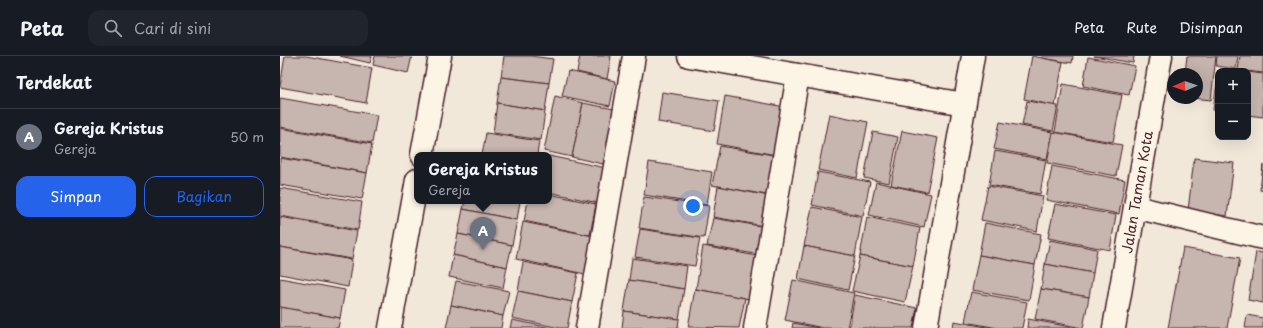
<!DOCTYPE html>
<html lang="id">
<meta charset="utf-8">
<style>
:root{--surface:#171b24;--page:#20242c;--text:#f1f3f6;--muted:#9ea1a6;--line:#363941;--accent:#2563eb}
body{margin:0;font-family:"Playpen Sans",sans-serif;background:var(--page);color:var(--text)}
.controls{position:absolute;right:12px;top:12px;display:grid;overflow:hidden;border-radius:8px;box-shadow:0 4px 16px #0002}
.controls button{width:36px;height:36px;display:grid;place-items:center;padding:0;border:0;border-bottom:1px solid var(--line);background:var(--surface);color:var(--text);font:20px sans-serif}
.compass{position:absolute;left:887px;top:12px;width:36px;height:36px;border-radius:50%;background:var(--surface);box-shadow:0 4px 16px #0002;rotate:268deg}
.you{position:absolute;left:413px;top:150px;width:14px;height:14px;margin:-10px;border:3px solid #fff;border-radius:50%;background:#1a73e8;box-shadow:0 0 0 6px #1a73e833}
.badge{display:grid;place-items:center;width:26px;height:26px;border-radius:50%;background:var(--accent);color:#fff;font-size:13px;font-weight:700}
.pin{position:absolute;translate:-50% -33px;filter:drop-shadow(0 1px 2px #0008)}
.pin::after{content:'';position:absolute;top:21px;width:14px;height:12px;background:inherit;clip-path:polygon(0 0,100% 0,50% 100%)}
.popup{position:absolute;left:134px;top:96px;width:138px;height:52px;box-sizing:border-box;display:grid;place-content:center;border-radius:8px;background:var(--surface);filter:drop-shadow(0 1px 3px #0005);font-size:13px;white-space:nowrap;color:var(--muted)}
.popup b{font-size:15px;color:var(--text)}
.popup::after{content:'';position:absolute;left:50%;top:100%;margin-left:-8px;border:8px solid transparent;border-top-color:var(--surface)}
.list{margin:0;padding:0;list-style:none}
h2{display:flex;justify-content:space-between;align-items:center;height:52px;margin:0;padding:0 16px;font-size:17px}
h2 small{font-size:13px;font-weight:400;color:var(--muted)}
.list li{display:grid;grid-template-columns:26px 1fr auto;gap:12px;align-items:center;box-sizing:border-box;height:56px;padding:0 16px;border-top:1px solid var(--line)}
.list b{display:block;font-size:15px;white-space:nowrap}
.list p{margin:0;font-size:13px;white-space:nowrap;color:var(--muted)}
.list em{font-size:13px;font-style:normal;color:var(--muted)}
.actions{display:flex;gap:8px;padding:12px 16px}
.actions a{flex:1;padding:9px 0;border:1px solid var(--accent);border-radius:12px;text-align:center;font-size:14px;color:var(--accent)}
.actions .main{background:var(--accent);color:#fff}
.icon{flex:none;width:22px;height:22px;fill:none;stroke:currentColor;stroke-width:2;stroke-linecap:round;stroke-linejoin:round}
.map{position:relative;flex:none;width:983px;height:272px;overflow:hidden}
header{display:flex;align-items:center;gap:24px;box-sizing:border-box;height:56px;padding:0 20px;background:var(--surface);border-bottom:1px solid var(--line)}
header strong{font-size:19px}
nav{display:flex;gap:22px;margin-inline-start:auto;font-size:14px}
.search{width:280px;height:36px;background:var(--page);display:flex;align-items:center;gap:10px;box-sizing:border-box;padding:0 14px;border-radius:12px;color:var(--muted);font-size:15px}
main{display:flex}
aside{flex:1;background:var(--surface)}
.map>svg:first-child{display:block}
</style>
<header>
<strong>Peta</strong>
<div class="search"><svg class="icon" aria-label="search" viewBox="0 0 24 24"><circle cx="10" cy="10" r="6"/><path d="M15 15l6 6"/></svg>Cari di sini</div>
<nav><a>Peta</a><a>Rute</a><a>Disimpan</a></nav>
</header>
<main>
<aside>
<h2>Terdekat<small></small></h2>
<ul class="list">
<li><span class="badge" style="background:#6b7280">A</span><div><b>Gereja Kristus</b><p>Gereja</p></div><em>50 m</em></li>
</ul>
<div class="actions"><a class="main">Simpan</a><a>Bagikan</a></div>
</aside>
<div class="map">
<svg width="983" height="272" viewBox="0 0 983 272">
<rect width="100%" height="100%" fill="#f1e8da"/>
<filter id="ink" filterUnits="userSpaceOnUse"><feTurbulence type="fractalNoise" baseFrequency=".025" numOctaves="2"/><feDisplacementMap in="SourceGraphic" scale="8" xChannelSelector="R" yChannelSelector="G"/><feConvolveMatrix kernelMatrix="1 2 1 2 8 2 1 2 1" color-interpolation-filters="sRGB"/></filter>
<g filter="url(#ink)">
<g fill="#c7b6af" stroke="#4a1f2b">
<path d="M5,0H26L92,12L86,47L0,31Z"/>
<path d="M60,0H92L90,7Z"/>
<path d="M95,0H132L128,17L93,9Z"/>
<path d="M224,0H251L273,3L269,27L221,21Z"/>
<path d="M300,0H331L327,23L297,16Z"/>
<path d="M752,0L783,6L775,50L744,43Z"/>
<path d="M762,0H793L792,7L762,2Z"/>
<path d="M814,0H854L853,7Z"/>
<path d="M907,0H936L931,44L913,42H917V18H905Z"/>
<path d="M937,0H958L956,13L936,10Z"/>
<path d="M960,0H983V17L958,14Z"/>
<path d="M808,1L855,10L849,39L803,30Z"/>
<path d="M288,15L335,25L330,50L282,40Z"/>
<path d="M968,16L983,18V61L968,59Z"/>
<path d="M938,19V55L933,54Z"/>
<path d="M221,21L269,27L265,55L217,47Z"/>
<path d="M783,28L842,39L833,86L775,76Z"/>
<path d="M382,36L439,45L434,75L378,66Z"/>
<path d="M275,40L303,47L292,101L264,95Z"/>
<path d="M445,40L505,51L496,99L437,88Z"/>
<path d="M0,42L97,59L92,87L0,71Z"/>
<path d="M747,45L778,50L773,75L742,69Z"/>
<path d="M217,47L265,55L261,84L213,77Z"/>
<path d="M303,47L334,53L323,108L292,101Z"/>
<path d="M549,58L588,66L577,122L538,114Z"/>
<path d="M720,66L772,76L767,103L714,93Z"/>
<path d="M0,72L92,88L87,117L0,101Z"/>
<path d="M622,75L658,82L647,136L611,129Z"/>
<path d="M593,76L618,81L609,127L584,122Z"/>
<path d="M773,76L842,89L836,120L767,107Z"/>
<path d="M206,77L259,85L257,99H202Z"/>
<path d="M440,90L499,100L492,140L432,129Z"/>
<path d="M715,95L766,104L760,138L709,129Z"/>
<path d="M269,100L326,112L318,147L269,136Z"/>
<path d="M0,102L87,117L82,143L0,129Z"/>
<path d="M914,102L954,107L947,160L908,155Z"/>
<path d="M369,106L432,116L427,149L364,139Z"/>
<path d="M983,109V135L980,134Z"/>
<path d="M772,110L845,124L839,158L766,144Z"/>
<path d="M538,116L590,126L583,160L532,149Z"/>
<path d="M596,126L651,138L644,171L589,159Z"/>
<path d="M438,130L489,140L484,170L433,161Z"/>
<path d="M708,130L763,140L757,175L701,164Z"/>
<path d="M0,132L82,146L78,174L0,160Z"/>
<path d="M269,138L316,148L310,179L244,165L248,145H269Z"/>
<path d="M364,141L429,150L424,182L359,172Z"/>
<path d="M185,145H240L237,164L183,153Z"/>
<path d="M775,148L836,159L830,194L768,182Z"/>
<path d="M532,151L582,161L575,200L524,190Z"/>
<path d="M183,153L237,164L232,189L178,178Z"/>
<path d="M0,161L77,175L72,203L0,191Z"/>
<path d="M587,161L640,172L633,210L580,200Z"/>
<path d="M433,162L486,171L481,199L427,190Z"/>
<path d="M243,166L313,180L305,218L236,203Z"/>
<path d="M705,167L761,178L755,209L699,199Z"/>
<path d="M360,173L420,182L415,210L355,201Z"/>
<path d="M178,178L232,189L227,211L173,199Z"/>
<path d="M770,184L817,193L813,217L765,208Z"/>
<path d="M423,190L477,200L469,243L416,233Z"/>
<path d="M524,190L575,200L568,234L518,223Z"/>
<path d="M0,191L72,204L68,231L0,218Z"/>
<path d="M903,192L960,202L947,272H888Z"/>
<path d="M976,196L983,197V247L968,244Z"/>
<path d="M173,199L227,211L223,232L169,221Z"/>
<path d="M699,199L755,209L749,244L692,234Z"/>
<path d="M580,200L633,210L625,246L572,235Z"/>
<path d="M352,202L407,210L404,233L349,224Z"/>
<path d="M243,206L298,217L292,246L238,235Z"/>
<path d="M765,208L813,217L809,241L761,233Z"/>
<path d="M0,222L65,234L60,262L0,251Z"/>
<path d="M349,224L404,233L399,263L344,255Z"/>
<path d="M513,224L574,237L567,272H543L505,264Z"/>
<path d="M176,225L229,235L223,260L171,249Z"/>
<path d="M415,233L465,242L459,272L408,271Z"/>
<path d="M761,233L809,241L803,272L755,263Z"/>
<path d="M238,235L292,246L287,272H280L232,262Z"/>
<path d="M691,236L747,246L742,272H718L685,266Z"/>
<path d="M575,239L637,252L633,272H569Z"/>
<path d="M171,249L223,260L221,272H166Z"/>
<path d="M0,251L60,262L58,272H0Z"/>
<path d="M344,255L399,263L398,272H342Z"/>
<path d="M967,259L983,262V272H965Z"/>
<path d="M748,263L796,272H747Z"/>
<path d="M232,264L271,272H230Z"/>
<path d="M674,265L712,272H673Z"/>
<path d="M513,267L539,272H512Z"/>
</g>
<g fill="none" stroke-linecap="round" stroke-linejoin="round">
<g stroke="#4a1f2b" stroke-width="25">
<g id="minor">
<path d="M409,0L684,48"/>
<path d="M142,99L160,0"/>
<path d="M855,151L983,182"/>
<path d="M110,272L137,124"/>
<path d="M307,272L354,0"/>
<path d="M475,272L518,19"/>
<path d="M646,272L693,0"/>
<path id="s1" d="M834,272L881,0"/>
</g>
</g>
<use href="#minor" stroke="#fcf5e5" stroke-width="22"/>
</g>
</g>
<g text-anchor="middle" stroke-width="3" stroke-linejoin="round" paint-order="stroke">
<g font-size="14" fill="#4a1f2b" stroke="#fcf5e5">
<text dy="5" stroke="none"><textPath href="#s1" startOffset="138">Jalan Taman Kota</textPath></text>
</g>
</g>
</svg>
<div class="controls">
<button>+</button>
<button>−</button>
</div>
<svg class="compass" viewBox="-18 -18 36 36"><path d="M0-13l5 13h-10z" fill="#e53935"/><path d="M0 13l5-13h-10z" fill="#9ea1a6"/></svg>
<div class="you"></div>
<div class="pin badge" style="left:203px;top:194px;background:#6b7280">A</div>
<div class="popup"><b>Gereja Kristus</b>Gereja</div>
</div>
</main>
